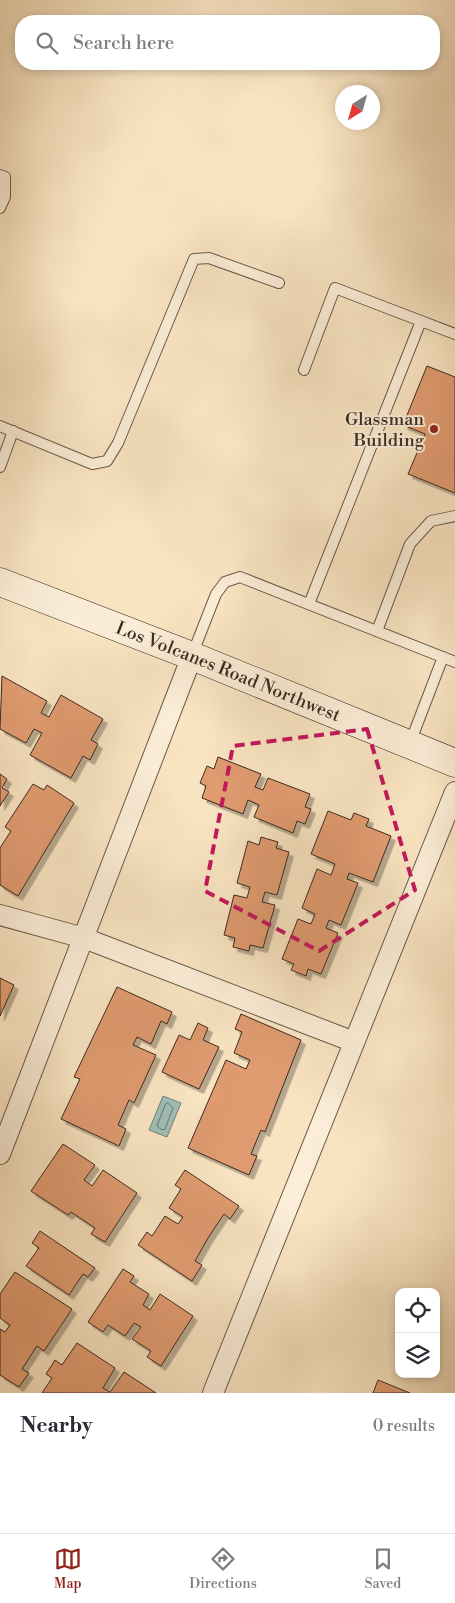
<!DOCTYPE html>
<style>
:root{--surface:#fff;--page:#f2f2f3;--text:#2b2b33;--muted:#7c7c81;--line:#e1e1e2;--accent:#8f2418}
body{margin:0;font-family:"Libre Bodoni",serif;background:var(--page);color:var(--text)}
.controls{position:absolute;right:15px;bottom:15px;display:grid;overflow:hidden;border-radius:10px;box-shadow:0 2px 8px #0003}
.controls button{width:45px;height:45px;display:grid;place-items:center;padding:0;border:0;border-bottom:1px solid var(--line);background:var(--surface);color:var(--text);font:25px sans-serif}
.compass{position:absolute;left:335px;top:85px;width:45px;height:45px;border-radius:50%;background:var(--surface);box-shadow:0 2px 8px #0003;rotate:217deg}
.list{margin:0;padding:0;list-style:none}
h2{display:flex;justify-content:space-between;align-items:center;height:65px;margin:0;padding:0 20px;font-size:21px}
h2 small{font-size:16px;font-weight:400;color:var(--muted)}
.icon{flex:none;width:28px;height:28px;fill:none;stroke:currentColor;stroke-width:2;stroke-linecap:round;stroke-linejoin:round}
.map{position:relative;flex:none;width:455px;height:1393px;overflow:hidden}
.search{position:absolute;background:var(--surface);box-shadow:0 2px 8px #0003;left:15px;right:15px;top:15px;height:55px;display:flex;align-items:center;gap:12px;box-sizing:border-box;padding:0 18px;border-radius:20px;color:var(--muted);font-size:19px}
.sheet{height:140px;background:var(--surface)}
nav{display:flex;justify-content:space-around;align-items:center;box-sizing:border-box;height:70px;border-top:1px solid var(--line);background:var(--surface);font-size:14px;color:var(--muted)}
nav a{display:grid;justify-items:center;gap:2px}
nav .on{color:var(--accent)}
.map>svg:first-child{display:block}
</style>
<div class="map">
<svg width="455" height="1393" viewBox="0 0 455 1393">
<defs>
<filter id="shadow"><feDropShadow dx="4.5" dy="4.5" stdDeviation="0" flood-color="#0004"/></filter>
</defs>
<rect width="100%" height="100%" fill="#f9e4c2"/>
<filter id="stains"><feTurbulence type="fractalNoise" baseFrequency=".004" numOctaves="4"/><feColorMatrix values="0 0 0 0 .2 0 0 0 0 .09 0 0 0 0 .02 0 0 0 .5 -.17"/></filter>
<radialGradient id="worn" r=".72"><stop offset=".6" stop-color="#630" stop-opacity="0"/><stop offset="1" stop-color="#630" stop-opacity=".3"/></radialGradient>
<path fill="#9ebeb7" stroke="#76837b" d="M163,1096L181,1103L167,1137L149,1130Z"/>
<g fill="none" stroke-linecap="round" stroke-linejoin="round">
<path stroke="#6c746c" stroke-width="1" d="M168,1103L173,1108L165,1129L162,1130L157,1126L165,1105Z"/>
</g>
<g fill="#e09b70" stroke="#3a2a21" filter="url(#shadow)">
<path d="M427,366L455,377V493L408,474L425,434L403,425Z"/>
<path d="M2,676L47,701L41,713L49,717L61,695L103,719L91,740L98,744L90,760L83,756L71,778L30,755L42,733L34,729L26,743L0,729Z"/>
<path d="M218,757L261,774L255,787L263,790L268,778L310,794L305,807L311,809L305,824L297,821L293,833L254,817L259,805L248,800L243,814L202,798L206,786L200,783L207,766L214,769Z"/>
<path d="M0,774L7,779L2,788L9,792L0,806Z"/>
<path d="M33,784L44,790L47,785L74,803L18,896L0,885V848L11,831L5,827Z"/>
<path d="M328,811L351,820L354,813L369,819L366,826L391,836L373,882L349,873L347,879L358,883L341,925L329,920L326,928L338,933L321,974L308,969L306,976L291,970L294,964L282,959L298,919L311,924L315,914L302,908L317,869L331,875L335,864L311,854Z"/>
<path d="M261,837L278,842L276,848L289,852L277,895L265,892L262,902L275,905L263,948L250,945L249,951L233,947L235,938L224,935L234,895L247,898L250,887L237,883L248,841L259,845Z"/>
<path d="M0,978L14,985L0,1016Z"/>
<path d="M117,987L172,1012L167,1024L161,1021L151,1044L137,1037L133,1045L156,1055L134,1103L129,1100L118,1125L126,1129L119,1146L61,1119L80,1079L74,1077Z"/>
<path d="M241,1014L301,1040L265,1132L261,1130L251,1154L257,1156L249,1175L188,1148L226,1060L246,1069L250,1060L234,1053L242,1032L235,1029Z"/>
<path d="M198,1023L208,1028L203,1040L219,1047L199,1089L162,1072L179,1035L190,1040Z"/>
<path d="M63,1144L95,1165L84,1180L92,1186L103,1170L137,1193L105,1242L91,1234L95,1228L71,1212L68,1215L31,1191Z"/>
<path d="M185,1170L239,1206L230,1219L224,1214L208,1238L195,1261L202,1265L192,1281L138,1245L147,1232L152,1236L165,1216L178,1224L183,1217L169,1208L181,1189L175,1185Z"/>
<path d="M40,1231L95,1268L88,1277L83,1274L69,1295L26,1266L39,1248L32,1243Z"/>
<path d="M123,1269L134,1276L130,1282L149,1294L143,1305L150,1310L160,1294L193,1316L161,1366L147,1357L151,1351L132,1339L141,1327L134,1323L125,1336L108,1325L103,1332L88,1322Z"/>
<path d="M15,1272L72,1309L44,1351L37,1346L22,1369L29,1373L19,1387L0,1375V1329L5,1332L10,1325L0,1318V1294Z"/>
<path d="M77,1343L115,1368L103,1388L110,1392L124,1372L156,1393H42L52,1378L46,1374L55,1360L62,1365Z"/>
<path d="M378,1380L410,1393H373Z"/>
</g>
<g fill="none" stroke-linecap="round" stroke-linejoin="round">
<g stroke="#6a5849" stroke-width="12">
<g id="lane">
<path d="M0,175L5,177V197L0,208"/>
<path d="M421,321L455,334"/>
<path d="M304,370L335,288L421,321L309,604"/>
<path d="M0,426L92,464L107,461L118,443L194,259L209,258L279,283"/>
<path d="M0,467L13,431"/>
<path d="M377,631L410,544L431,521L455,516"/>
<path d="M192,655L216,594L225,582L240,577L455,662"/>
<path d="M410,743L443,657"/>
</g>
</g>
<g stroke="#6a5849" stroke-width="22">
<g id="street">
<path d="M0,915L84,938L354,1042"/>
<path d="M0,1154L192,656"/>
<path d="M213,1393L455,792"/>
</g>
</g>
<g stroke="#3a2a21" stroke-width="29">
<g id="secondary">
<path id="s1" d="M0,582L192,656L455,763"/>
</g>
</g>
<use href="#lane" stroke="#fbedd7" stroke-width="10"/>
<use href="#street" stroke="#fbedd7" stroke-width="20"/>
<use href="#secondary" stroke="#fbedd7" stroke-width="28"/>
</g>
<path fill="none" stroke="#c2185b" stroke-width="4" stroke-dasharray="10 6" stroke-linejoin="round" d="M367,729L415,890L319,951L205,891L233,746Z"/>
<circle fill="#8f2418" stroke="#fbedd7" stroke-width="2" cx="434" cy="429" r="5"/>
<g text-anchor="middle" stroke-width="4" stroke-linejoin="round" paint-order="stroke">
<g font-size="18" fill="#3a2a21" stroke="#fbedd7" text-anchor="end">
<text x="424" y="425">Glassman<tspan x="424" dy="21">Building</tspan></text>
</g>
<g font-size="18" fill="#3a2a21" stroke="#fbedd7">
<text dy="6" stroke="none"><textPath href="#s1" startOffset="245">Los Volcanes Road Northwest</textPath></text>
</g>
</g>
<rect width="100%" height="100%" filter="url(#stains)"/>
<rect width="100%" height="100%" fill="url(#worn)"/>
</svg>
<div class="controls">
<button><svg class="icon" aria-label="locate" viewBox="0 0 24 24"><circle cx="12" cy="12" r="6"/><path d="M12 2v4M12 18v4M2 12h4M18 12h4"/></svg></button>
<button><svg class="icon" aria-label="layers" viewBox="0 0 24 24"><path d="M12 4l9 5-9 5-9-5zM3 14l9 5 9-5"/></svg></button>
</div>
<svg class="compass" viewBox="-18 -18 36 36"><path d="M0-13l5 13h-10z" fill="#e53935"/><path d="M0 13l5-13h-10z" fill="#7c7c81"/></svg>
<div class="search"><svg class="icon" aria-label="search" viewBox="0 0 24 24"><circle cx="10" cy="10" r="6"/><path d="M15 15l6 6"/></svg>Search here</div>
</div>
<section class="sheet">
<h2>Nearby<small>0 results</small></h2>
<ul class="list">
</ul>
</section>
<nav>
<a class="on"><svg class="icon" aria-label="map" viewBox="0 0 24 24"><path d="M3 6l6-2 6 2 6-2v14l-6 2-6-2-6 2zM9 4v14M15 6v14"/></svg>Map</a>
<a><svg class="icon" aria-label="directions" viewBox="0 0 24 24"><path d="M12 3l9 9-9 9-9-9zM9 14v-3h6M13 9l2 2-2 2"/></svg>Directions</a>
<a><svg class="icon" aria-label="saved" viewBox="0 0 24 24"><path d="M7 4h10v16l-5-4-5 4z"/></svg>Saved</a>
</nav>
